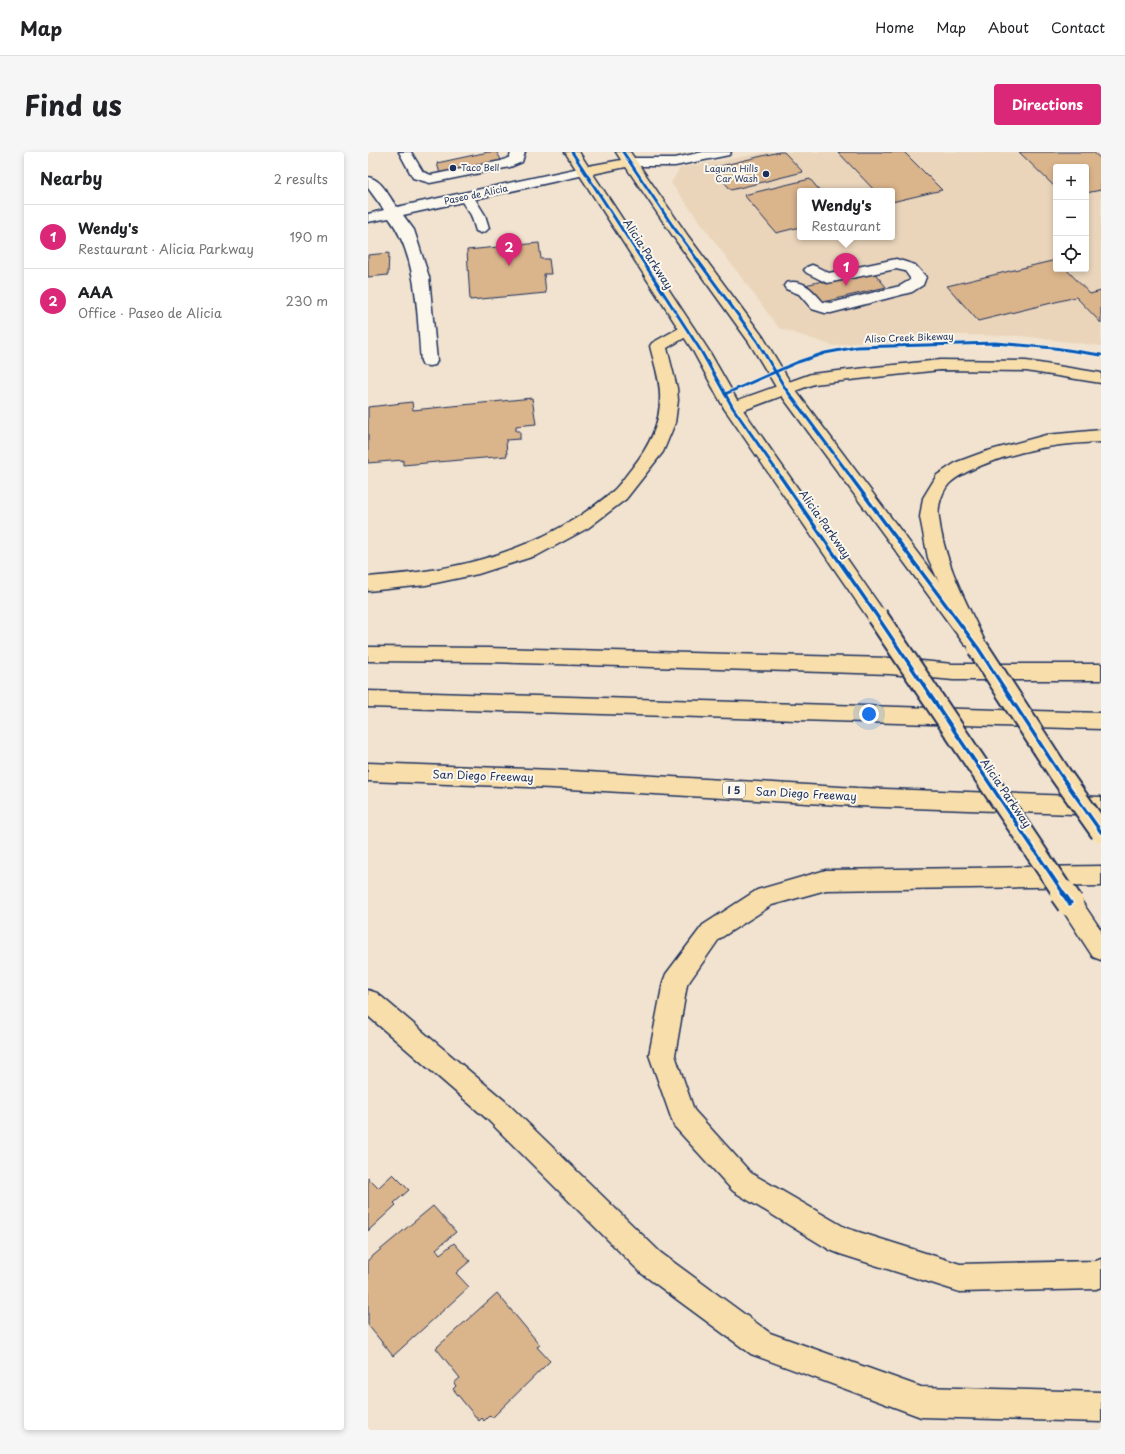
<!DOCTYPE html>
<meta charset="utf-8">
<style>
:root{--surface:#fff;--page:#f6f6f6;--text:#202124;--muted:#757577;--line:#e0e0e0;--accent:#db2777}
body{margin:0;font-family:"Playpen Sans",sans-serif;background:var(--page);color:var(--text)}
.controls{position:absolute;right:12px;top:12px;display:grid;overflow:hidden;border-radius:4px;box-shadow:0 2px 6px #0003}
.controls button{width:36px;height:36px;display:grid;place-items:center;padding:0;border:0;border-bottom:1px solid var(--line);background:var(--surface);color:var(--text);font:20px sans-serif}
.you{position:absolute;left:501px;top:562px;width:14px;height:14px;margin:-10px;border:3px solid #fff;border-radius:50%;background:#1a73e8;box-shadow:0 0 0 6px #1a73e833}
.badge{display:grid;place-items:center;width:26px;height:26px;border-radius:50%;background:var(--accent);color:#fff;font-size:13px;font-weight:700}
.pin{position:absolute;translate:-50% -33px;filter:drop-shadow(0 1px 2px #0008)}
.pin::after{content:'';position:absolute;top:21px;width:14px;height:12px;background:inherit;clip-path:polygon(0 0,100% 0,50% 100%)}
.popup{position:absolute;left:429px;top:36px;width:98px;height:52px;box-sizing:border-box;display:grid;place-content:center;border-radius:4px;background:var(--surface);filter:drop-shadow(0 1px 3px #0005);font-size:13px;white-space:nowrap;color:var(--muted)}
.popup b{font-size:15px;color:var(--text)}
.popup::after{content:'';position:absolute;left:50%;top:100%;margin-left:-8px;border:8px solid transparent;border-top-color:var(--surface)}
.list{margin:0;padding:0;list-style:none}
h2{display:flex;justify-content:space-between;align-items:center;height:52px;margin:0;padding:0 16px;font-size:17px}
h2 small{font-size:13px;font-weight:400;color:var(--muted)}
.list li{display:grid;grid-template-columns:26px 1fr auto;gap:12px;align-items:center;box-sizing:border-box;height:64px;padding:0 16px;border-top:1px solid var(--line)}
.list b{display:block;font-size:15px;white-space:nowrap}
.list p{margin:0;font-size:13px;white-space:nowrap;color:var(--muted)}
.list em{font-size:13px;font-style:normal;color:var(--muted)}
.icon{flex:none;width:22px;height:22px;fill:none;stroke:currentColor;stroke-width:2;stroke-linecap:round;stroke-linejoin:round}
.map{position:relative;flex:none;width:733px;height:1278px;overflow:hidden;border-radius:4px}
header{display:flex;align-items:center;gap:24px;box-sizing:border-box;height:56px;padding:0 20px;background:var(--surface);border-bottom:1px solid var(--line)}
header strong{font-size:19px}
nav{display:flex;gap:22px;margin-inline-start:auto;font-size:14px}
.intro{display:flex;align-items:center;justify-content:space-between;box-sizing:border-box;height:96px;padding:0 24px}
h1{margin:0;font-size:28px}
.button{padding:10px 18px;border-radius:4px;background:var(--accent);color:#fff;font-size:14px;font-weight:700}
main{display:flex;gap:24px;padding:0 24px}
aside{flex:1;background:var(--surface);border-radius:4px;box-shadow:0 2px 6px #0003}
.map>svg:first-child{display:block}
</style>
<header>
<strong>Map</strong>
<nav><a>Home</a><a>Map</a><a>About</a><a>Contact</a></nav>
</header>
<div class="intro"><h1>Find us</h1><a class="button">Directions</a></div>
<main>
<aside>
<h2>Nearby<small>2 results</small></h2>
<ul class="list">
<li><span class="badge">1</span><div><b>Wendy's</b><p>Restaurant · Alicia Parkway</p></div><em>190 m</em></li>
<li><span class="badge">2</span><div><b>AAA</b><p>Office · Paseo de Alicia</p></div><em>230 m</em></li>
</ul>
</aside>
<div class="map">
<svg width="733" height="1278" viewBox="0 0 733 1278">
<rect width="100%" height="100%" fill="#f1e3cf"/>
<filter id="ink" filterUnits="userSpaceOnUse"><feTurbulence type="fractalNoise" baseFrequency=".025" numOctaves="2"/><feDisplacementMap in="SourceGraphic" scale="8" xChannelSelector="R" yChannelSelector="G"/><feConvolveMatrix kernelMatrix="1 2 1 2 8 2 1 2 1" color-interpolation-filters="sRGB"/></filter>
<g filter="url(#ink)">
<path fill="#ead5bb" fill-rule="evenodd" d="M400,0H733V194L654,184L592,183L530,184L466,194L411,176L303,31L312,16ZM688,15H718V117H688ZM432,39H524V85H432Z"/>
<g fill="#dab48b" stroke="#1b2f5e">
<path d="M120,0H129L134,10L72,22L69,11Z"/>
<path d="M411,0H416L435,20L363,38L344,16Z"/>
<path d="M470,0H536L574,38L524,50V39H507Z"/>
<path d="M651,0H725L733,7V38L718,41V15H688V36Z"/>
<path d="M442,27L452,39H432V75L408,81L376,43Z"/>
<path d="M171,91L173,107H181L183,122H176L178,141L102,148L99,98Z"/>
<path d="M21,101L20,123L0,125V103Z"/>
<path d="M688,108V117H698L722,142L733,139V171L708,145L610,169L579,134Z"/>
<path d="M504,118L518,135L451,151L437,133Z"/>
<path d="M164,246L168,272L148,274V279H152V287L138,288L139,304L35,313V308L0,311V255L44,250L45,258Z"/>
<path d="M25,1022L41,1038L26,1051L28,1053L0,1079V1026L10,1036Z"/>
<path d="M65,1054L88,1080L68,1097L72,1102L86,1091L102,1109L88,1121L101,1135L25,1204L0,1173V1108Z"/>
<path d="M129,1141L172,1193L169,1195L182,1209L124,1266L122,1263L116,1269L114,1266L111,1269L85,1237L88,1234L86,1231L92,1226L68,1196Z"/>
</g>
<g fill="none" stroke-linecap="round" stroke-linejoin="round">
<g stroke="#1b2f5e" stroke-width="3">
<g id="minor">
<path d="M31,0H43L55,20L63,23L133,9L142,5L143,0H157L154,10L142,15L62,31L45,26Z"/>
<path d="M335,0H363L361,3L307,14H262L257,13L255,10L257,7L262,6H307Z"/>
<path d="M216,15L221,16L223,19L221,22L107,47L117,63L121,76L118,79L113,81L108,79L103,63L94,50L35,63L46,78L61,125L69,209L67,213L61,214L55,213L53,209C49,163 50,105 21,66L0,70V62L16,58L0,36V25C15,28 20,44 29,55Z"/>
<path d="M528,107L547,113L558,125L555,133L544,140L463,161H457L444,157L431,142L418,137L416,134L418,131C436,126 445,139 455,150L463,151L532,134L542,128V126L537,119L528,117L459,131L439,121L436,118L439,115L444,113L449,115L461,121Z"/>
</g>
</g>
<g stroke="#1b2f5e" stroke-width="3">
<g id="major">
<path d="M197,0H211L220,14L253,8L248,0H262L320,84L395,185L425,235L611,483L614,488L611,493L604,495L597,493L411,240L381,190L309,90L258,15L225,22L341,199L373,255L519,464L516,469L509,471L502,469L356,256L325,199Z"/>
<path d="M702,741L710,744L733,778V808L725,805L690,751L694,744Z"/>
</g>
</g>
<g stroke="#1b2f5e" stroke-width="3">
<g id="highway">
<path d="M319,173L325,175L327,178L325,181L299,196L309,236L310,248L307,271L295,300L258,347L220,376L170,403L110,422L58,433L0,439V425C19,423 38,422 57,419C124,410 193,384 245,339C252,333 258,323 264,316C280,296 292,274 292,247C293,230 286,211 282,194L284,191L313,175Z"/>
<path d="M572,208L658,209L733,221V231L658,219L572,218L446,232L371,260L365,261L359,260L356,256L359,252L443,222Z"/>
<path d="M733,278V290C715,291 696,292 679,295C653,299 602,314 583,330C574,338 569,355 571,366C576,412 601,455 620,496L617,501L610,503L603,501L560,406L552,365L555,346L569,323L589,310L616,300L678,283Z"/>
<path d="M0,495L120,496L522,506L585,512H733V528H585L522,522L120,510L0,509Z"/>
<path d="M0,539L733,561V577L0,555Z"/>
<path d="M0,611L185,618L489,636L733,645V663L489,654L185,636L0,629Z"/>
<path d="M733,714V734L458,738L404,753L351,787L319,833L307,903L326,958L383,1021L478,1076L592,1112L728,1109L733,1107V1135L728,1137L592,1140L472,1102L462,1098L365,1039L306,974L281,903L295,830L298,822L335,773L389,738L458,718Z"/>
<path d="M0,838L9,841L137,949L293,1101L402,1181L553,1235L733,1240V1270L553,1265L383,1202L273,1121L119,967L0,864Z"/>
</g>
</g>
<use href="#minor" fill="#fbf7ec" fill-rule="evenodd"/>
<use href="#major" fill="#f8deab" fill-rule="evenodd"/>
<use href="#highway" fill="#f8deab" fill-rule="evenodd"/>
<g stroke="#1b2f5e" stroke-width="24" stroke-linecap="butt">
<g id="major-bridge-far1">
<path d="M509,464L696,742"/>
<path d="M610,496L692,622L733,680"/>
</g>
</g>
<g stroke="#1b2f5e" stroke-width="30" stroke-linecap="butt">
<path id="major-bridge" d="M695,741L702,751"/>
</g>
<use href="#major-bridge-far1" stroke="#f8deab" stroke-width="20"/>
<use href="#major-bridge" stroke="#f8deab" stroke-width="26"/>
<g stroke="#fbf7ec" stroke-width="5">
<g id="cycleway-far2">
<path d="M204,0L333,199L365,256L413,325"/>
<path d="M255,0L304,73L389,189L417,236L483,325"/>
<path d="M357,242L430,210L457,201L489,195L627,191L686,196L733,203"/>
</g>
</g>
<g stroke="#fbf7ec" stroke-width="6">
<g id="cycleway-far1">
<path d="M412,324L509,464L696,742"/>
<path d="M482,324L610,496L692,622L733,680"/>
</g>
</g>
<g stroke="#fbf7ec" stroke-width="8">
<path id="cycleway" d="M695,741L702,751"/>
</g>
<use href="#cycleway-far2" stroke="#0057b8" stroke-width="3"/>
<use href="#cycleway-far1" stroke="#0057b8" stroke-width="3.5"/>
<use href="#cycleway" stroke="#0057b8" stroke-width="5"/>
</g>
</g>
<g fill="#1b2f5e" stroke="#fbf7ec" stroke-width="1.5">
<circle cx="85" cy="16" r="4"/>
<circle cx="398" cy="22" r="4"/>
</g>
<g text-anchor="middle" stroke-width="4" stroke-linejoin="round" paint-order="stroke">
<g font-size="9" fill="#1b2f5e" stroke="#fbf7ec" text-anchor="start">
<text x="93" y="19">Taco Bell</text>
<text x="390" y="20" text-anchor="end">Laguna Hills<tspan x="390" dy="10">Car Wash</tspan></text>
</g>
<g font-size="9" fill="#1b2f5e" stroke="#fbf7ec">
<text transform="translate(108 43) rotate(-12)" y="3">Paseo de Alicia</text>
<text transform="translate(541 186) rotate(-2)" y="3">Aliso Creek Bikeway</text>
</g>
<rect fill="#fbf7ec" stroke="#5e6b89" stroke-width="1" x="355" y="630" width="22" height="16" rx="3"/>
<g font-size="10" font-weight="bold" fill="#1b2f5e">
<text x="366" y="642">I 5</text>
</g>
<g font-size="11" fill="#1b2f5e" stroke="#fbf7ec">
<text transform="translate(280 102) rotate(57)" y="4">Alicia Parkway</text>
<text transform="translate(457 372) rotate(55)" y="4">Alicia Parkway</text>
<text transform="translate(115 624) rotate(2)" y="4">San Diego Freeway</text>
<text transform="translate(638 641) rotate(56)" y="4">Alicia Parkway</text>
<text transform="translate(438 642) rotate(3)" y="4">San Diego Freeway</text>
</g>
</g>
</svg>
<div class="controls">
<button>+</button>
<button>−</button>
<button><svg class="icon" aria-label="locate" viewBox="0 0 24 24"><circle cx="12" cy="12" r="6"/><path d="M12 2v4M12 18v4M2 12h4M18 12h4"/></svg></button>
</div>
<div class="you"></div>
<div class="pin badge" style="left:478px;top:134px">1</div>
<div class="popup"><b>Wendy's</b>Restaurant</div>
<div class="pin badge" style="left:141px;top:114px">2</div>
</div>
</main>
